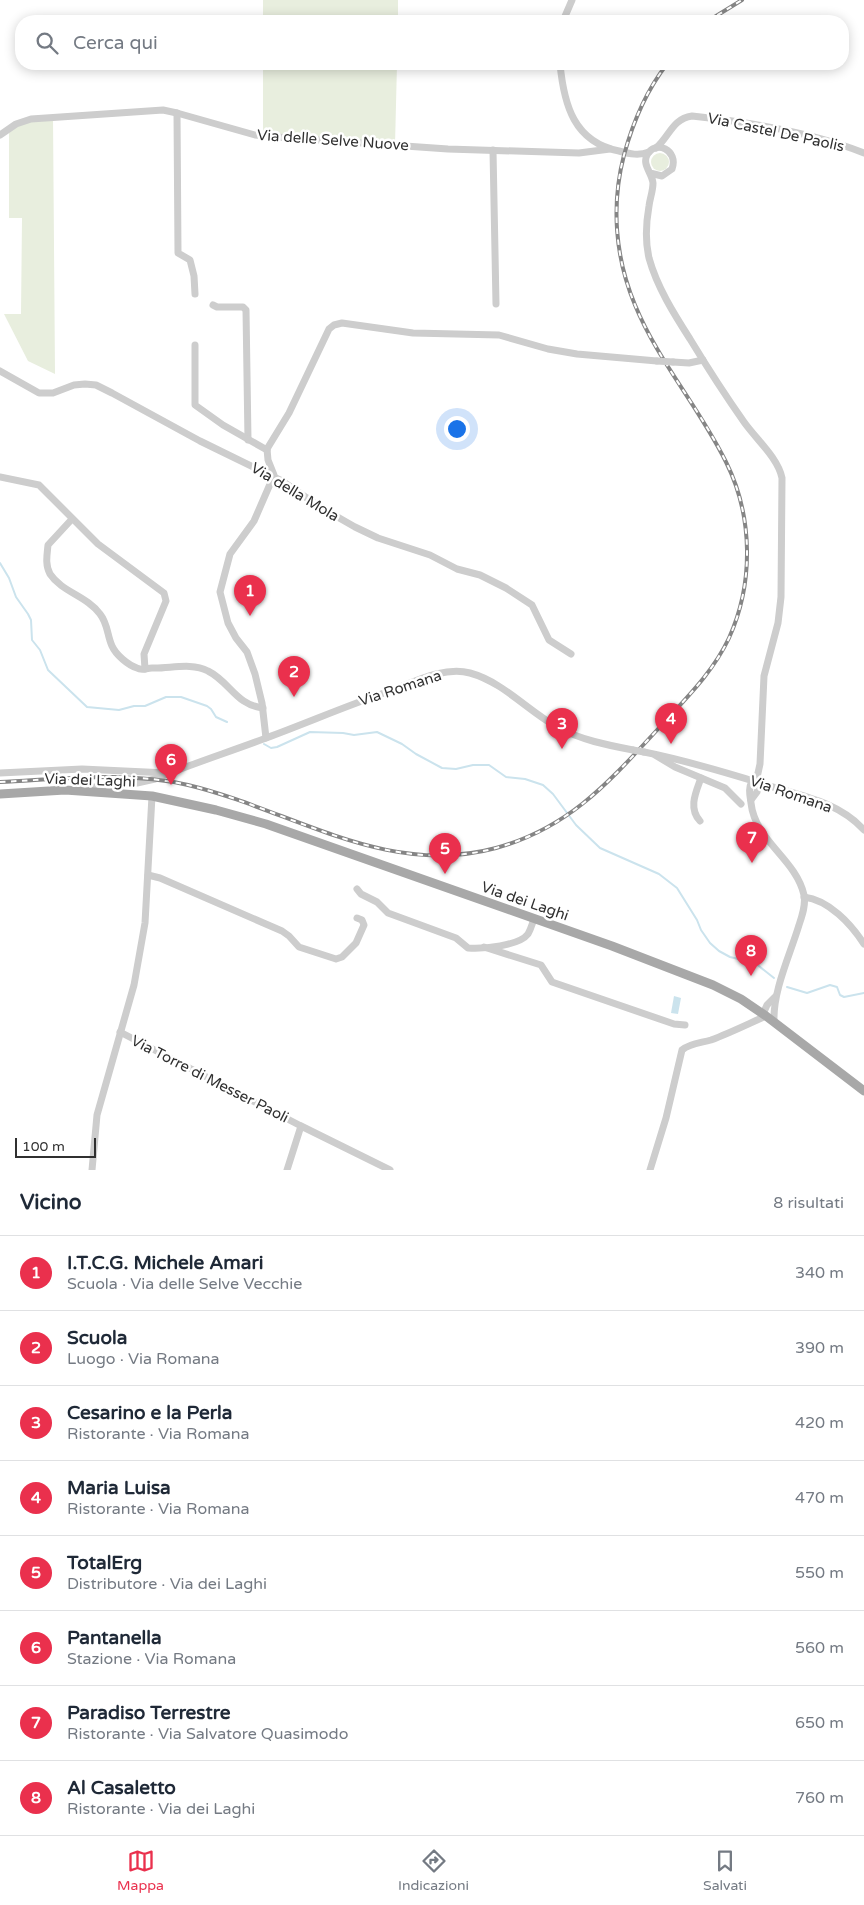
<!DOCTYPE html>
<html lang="it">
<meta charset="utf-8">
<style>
:root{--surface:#fff;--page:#f6f6f7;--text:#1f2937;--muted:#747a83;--line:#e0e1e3;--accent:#ea304d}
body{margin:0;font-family:"Varela Round",sans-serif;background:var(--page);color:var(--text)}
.scale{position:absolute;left:15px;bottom:12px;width:81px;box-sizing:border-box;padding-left:5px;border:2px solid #303030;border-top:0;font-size:14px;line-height:18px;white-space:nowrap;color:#303030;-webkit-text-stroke:4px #fff;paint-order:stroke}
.you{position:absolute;left:456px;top:428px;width:18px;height:18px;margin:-12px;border:4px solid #fff;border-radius:50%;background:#1a73e8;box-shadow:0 0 0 8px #1a73e833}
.badge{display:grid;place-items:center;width:32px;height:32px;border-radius:50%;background:var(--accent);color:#fff;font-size:16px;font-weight:700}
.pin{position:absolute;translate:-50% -41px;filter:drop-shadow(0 1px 2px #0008)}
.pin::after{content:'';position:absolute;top:26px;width:18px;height:15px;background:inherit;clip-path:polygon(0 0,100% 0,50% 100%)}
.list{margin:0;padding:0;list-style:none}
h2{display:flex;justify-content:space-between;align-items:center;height:65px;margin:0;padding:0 20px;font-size:21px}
h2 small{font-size:16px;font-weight:400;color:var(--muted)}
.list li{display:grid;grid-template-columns:32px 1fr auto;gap:15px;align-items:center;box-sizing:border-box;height:75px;padding:0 20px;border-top:1px solid var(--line)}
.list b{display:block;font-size:19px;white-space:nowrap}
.list p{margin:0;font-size:16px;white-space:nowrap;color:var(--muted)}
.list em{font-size:16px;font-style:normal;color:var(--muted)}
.icon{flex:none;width:28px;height:28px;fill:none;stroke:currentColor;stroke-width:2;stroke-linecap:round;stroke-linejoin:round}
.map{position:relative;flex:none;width:864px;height:1170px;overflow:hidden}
.search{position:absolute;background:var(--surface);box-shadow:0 2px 12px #0003;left:15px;right:15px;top:15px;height:55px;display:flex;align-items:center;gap:12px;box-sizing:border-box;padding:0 18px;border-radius:20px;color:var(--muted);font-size:19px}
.sheet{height:665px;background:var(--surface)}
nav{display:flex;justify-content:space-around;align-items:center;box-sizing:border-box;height:70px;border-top:1px solid var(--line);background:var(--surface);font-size:14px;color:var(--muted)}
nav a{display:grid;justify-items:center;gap:2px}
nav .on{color:var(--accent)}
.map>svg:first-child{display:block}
</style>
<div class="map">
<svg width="864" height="1170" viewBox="0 0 864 1170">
<rect width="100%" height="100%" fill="#fff"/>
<g fill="#e8eede">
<rect x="263" y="0" width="135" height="21"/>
<path d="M263,64H397L395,145L263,136Z"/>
<path d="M53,117L55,374L28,361L4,314H21L22,218H9V133L24,120Z"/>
<circle cx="660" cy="162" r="9"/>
</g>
<path fill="#cbe3ed" d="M674,996L681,998L678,1014L671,1013Z"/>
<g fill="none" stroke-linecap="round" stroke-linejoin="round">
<g stroke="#cbe3ed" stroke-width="2">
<path d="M0,563L9,578L16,597L28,614L31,620L32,640L40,650L48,670L87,707L119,710L134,706H145L166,697H181L207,706L211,709L216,717L227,722"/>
<path d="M264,744L271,748L277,747L310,732L343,733L354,735L377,732L402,744L416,754L442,768L456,769L473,765H489L506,777L525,779L543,785L553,794L576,825L600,848L659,874L677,888L697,920L701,930L710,943L719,951L730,957L755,963L774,978"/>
<path d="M787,987L807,993L830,985L837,987L840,995L844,997L864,993"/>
</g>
<g stroke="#cdcdcd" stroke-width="7">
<path d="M563,21L572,0"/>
<path d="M560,64C564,105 574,142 619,151C630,154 639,156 649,152"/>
<path d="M177,113L178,253L190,260L194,276L195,294"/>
<path d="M0,135L16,124L31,119L163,110L177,113L255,135L276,137L448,149L579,153L610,149"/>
<path d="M656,148C670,136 672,119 692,116C748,122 812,132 864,153"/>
<path d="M493,150L496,304"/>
<path d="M650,173L662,176L672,169C679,150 655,139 647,155C642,165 652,173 653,183C653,191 650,198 649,206C646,223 645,241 649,258C657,287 674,314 690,339C707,367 725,395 744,422C756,439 778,458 782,478L781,597L778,623L764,676L760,764L756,782"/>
<path d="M213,305L217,307H243L246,310L248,440"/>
<path d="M195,345V405L223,425L267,450"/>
<path d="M673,362L689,363L703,360"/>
<path d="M0,371L39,393H53L74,385L85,384L96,385L112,393L200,441L282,481L320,507L355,527L378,538L430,555L457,569L480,575L506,588L532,605L549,640L571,654"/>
<path d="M0,477L39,485L98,544L164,593L166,601L144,654L145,669"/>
<path d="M72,519L48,545C47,555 45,565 50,574C62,592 87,596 100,614C108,624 107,635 112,646C116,655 128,665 137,668C142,671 146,668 152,668C169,669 191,662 208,671C230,682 236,705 263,708"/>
<path d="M266,738L262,703L255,674L247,652L236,638L228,623L220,592L230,554L254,521L274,475L268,460L267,449L289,413L329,329L334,325L342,323L413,333L499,335L548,349L577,354L657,361"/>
<path d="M644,752C684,760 721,771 760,783C796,795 837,800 864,830"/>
<path d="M655,755L675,767L725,788L741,804"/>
<path d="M0,773L82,769L167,773"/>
<path d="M752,781C748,789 750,795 751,803C755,841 796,859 804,895C806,905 802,916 799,925C790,955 773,990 774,1021"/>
<path d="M85,788L137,783L155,779C191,764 229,752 266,738C307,723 348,705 390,691C414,682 444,666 470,673C503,682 528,711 557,727C581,740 607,745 633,750"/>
<path d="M751,800L757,792L759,783"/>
<path d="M700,821C688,808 696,792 701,778"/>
<path d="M148,875L160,878L282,931L289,936L299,947L336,959L342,957L356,943L364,925L362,920L357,918"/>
<path d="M357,889L361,894L377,902L388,913L456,938L468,948C483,949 519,946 528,934C531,929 532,924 534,919"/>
<path d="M804,897C829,900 851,924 864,944"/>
<path d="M484,947L541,965L552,982L674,1024L685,1025"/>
<path d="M763,1014L767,1005L775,997"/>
<path d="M120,1032L301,1126L287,1170"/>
<path d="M301,1126L390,1170"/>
<path d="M92,1170L97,1115L134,985L145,923L152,796"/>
<path d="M650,1170L666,1118L682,1050C690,1043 701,1043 711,1040C730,1033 748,1024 766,1016"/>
</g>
<path stroke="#a8a8a8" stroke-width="9" d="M0,794L65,790L152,796L216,810L266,824L612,946L713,985L741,999L766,1016L864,1091"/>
<g stroke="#858585" stroke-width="4">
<g id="rail">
<path d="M708,21L742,0"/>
<path d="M0,782C63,779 127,771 188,785C292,810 385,878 496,848C569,828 609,782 658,729C684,700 712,674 729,638C754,583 753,516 726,462C699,407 658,361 635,305C615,257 611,205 624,155C633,122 646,91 667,64"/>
</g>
</g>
<use href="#rail" stroke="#fff" stroke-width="2" stroke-dasharray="5.5" stroke-linecap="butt"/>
<g stroke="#cdcdcd" stroke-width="7">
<path d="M657,361L673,362"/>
<path d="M633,750L644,752"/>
</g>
</g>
<g text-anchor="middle" stroke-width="5" stroke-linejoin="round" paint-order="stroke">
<g font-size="15" fill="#303030" stroke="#fff">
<text transform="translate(776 132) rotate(12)" y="5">Via Castel De Paolis</text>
<text transform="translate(333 140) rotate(4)" y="5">Via delle Selve Nuove</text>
<text transform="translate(295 492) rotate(31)" y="5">Via della Mola</text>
<text transform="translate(400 688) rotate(-18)" y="5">Via Romana</text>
<text transform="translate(90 780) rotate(2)" y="5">Via dei Laghi</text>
<text transform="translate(791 794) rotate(19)" y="5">Via Romana</text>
<text transform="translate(525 901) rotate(19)" y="5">Via dei Laghi</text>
<text transform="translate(210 1079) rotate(27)" y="5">Via Torre di Messer Paoli</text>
</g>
</g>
</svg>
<div class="scale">100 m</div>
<div class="you"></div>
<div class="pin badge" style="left:250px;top:616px">1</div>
<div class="pin badge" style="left:294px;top:697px">2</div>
<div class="pin badge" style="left:562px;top:749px">3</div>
<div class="pin badge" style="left:671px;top:744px">4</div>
<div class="pin badge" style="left:445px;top:874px">5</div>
<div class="pin badge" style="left:171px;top:785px">6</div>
<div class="pin badge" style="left:752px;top:863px">7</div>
<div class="pin badge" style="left:751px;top:976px">8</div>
<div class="search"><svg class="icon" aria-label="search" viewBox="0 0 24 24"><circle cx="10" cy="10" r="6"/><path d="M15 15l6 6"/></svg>Cerca qui</div>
</div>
<section class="sheet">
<h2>Vicino<small>8 risultati</small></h2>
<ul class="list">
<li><span class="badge">1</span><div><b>I.T.C.G. Michele Amari</b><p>Scuola · Via delle Selve Vecchie</p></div><em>340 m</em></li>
<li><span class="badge">2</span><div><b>Scuola</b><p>Luogo · Via Romana</p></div><em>390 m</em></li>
<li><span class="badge">3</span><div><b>Cesarino e la Perla</b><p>Ristorante · Via Romana</p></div><em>420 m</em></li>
<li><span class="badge">4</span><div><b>Maria Luisa</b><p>Ristorante · Via Romana</p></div><em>470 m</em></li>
<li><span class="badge">5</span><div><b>TotalErg</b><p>Distributore · Via dei Laghi</p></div><em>550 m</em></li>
<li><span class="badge">6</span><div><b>Pantanella</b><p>Stazione · Via Romana</p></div><em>560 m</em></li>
<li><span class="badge">7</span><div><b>Paradiso Terrestre</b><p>Ristorante · Via Salvatore Quasimodo</p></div><em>650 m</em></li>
<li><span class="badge">8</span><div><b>Al Casaletto</b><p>Ristorante · Via dei Laghi</p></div><em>760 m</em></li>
</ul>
</section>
<nav>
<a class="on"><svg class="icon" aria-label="map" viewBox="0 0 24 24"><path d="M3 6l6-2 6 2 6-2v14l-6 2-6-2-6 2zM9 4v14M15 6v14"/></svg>Mappa</a>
<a><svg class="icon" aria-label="directions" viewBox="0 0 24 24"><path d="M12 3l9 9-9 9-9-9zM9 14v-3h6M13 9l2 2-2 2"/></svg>Indicazioni</a>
<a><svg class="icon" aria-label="saved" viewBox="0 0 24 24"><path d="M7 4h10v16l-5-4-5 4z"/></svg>Salvati</a>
</nav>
